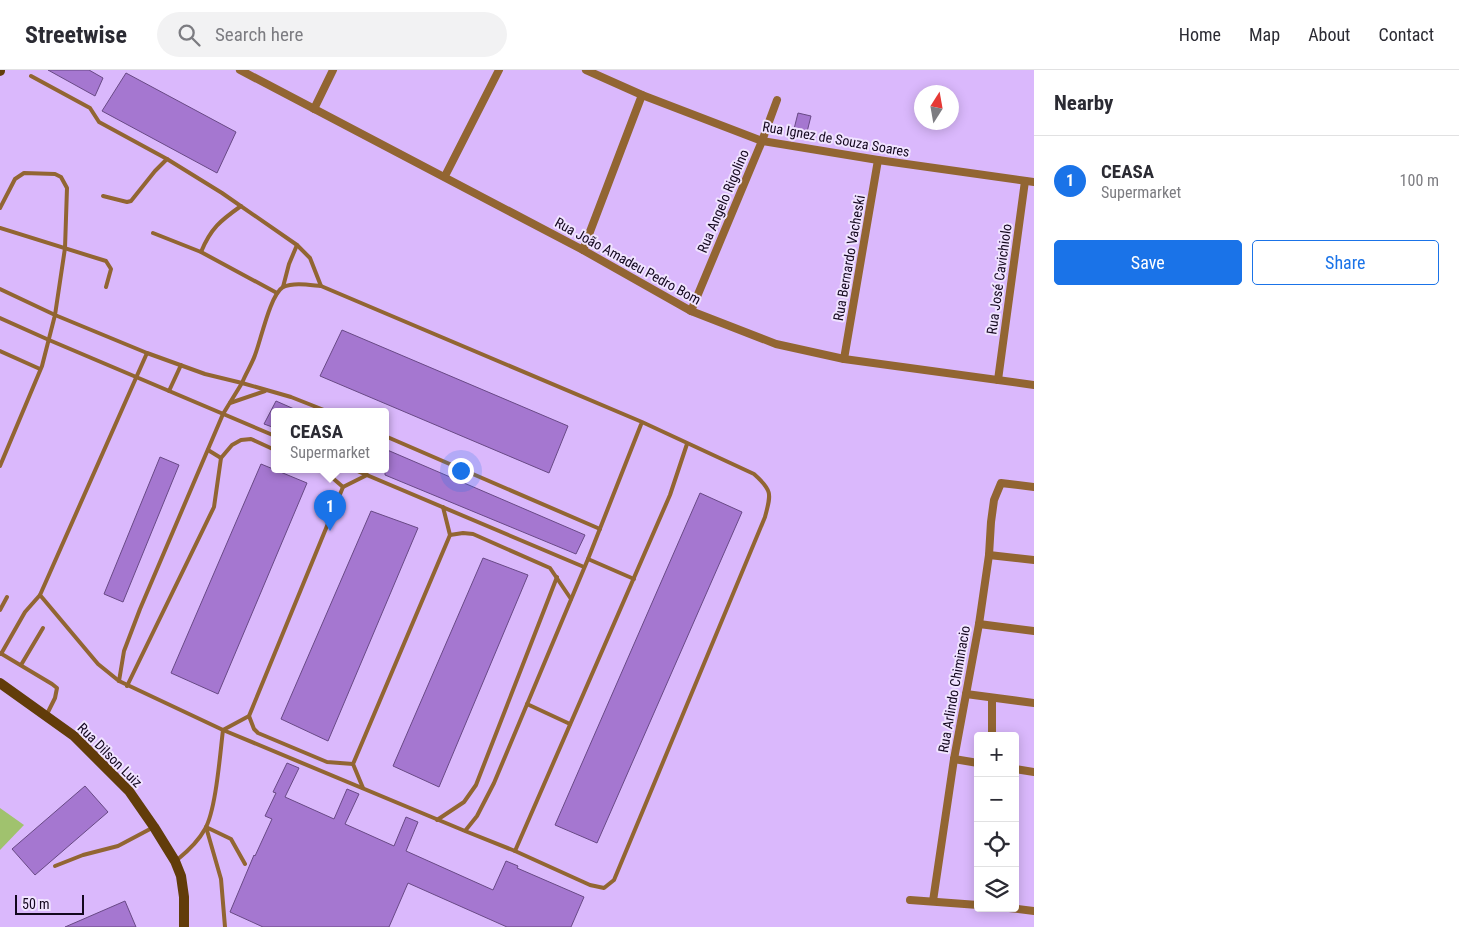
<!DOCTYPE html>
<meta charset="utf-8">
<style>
:root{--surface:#fff;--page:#f2f2f3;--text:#2b2b33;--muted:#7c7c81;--line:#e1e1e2;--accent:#1a73e8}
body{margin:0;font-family:"Roboto Condensed",sans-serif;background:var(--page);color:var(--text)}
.controls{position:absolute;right:15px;bottom:15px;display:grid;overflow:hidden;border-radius:5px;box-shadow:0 2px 12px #0003}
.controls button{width:45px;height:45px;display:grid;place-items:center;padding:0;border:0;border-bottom:1px solid var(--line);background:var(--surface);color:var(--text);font:25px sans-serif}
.compass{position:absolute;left:914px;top:15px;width:45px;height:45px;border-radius:50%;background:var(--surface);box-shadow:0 2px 12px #0003;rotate:11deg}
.scale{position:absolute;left:15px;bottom:12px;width:69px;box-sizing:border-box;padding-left:5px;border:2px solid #13071e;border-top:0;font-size:14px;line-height:18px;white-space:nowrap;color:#13071e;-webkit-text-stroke:4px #f0e3ff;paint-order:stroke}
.you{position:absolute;left:460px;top:400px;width:18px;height:18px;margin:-12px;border:4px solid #fff;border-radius:50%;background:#1a73e8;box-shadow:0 0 0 8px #1a73e833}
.badge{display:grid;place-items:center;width:32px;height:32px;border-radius:50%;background:var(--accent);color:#fff;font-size:16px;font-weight:700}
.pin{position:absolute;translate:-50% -41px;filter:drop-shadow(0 1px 2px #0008)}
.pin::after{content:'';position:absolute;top:26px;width:18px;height:15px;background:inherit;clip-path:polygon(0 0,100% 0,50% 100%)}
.popup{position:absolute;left:271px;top:338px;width:118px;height:65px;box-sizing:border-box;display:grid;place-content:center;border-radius:5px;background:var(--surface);filter:drop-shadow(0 1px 4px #0005);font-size:16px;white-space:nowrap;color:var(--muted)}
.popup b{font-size:19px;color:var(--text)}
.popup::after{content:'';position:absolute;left:50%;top:100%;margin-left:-10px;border:10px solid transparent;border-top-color:var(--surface)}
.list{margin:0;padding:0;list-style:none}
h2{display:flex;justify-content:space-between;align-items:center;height:65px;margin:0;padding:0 20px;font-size:21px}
h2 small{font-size:16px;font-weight:400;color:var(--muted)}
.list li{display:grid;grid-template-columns:32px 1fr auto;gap:15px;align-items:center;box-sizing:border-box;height:90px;padding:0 20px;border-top:1px solid var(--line)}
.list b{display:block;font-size:19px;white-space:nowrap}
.list p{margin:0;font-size:16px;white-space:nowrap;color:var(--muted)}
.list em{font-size:16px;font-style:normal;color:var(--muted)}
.actions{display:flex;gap:10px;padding:15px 20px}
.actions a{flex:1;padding:11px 0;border:1px solid var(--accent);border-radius:5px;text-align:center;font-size:18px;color:var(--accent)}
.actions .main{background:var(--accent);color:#fff}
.icon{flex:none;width:28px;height:28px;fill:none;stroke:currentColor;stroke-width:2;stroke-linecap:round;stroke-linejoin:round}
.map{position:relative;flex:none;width:1034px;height:857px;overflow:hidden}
header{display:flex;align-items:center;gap:30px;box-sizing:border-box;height:70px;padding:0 25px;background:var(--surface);border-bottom:1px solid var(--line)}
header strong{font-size:24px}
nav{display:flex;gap:28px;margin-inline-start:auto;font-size:18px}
.search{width:350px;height:45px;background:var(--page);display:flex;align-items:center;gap:12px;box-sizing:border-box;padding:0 18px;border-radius:28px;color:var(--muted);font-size:19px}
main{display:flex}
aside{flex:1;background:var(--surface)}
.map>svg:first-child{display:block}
</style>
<header>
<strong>Streetwise</strong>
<div class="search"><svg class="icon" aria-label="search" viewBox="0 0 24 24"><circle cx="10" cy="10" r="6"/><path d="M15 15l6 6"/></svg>Search here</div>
<nav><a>Home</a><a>Map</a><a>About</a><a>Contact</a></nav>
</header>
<main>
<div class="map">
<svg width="1034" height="857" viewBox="0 0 1034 857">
<rect width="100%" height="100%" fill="#dab8fc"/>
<path fill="#a0c26e" d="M0,738L24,755L0,780Z"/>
<g fill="#a577d0" stroke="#684985">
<path d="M48,0H89L103,8L95,26Z"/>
<path d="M126,3L236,62L217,103L102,41Z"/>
<path d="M798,43L811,46L807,62L794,59Z"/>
<path d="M342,260L568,356L549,403L320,306Z"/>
<path d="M276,331L301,342H275V358L264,354Z"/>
<path d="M385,379L585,465L576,484L385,405Z"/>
<path d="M160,387L179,395L123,532L104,524Z"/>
<path d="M261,394L307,413L218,624L171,603Z"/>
<path d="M700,423L742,442L597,773L555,755Z"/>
<path d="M371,441L418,458L328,671L281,649Z"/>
<path d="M483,488L528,505L439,717L393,696Z"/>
<path d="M287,693L299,698L285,727L334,749L347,719L359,724L345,754L394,776L406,747L418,752L406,781L493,820L506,791L518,796L517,798L584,827L571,857H507L408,813L389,857H263L230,842L254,785L255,786L272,749L265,746L276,723L273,722Z"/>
<path d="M85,716L108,742L35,805L12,779Z"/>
<path d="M125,831L136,857H65Z"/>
</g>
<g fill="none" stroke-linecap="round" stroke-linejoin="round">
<g stroke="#926532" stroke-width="4">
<path d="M31,6L90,38L99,52L167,89L222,123L297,175L310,188L321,216"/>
<path d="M103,126L127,132L131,131L155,101L167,89"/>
<path d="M0,138L15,109L24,103L55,104L61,107L67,118L65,178L55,245L147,283"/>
<path d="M0,158L106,191L111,199L106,217"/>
<path d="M153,163L201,182L277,223"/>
<path d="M201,182C211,158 220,151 241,136"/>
<path d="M283,217L289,194L297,175"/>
<path d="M0,219L55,245L42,296L0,396"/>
<path d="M0,248L49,270L275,366"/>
<path d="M0,281L40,299"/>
<path d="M169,321L181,295"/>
<path d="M230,333L265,321"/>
<path d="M385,366L600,459"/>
<path d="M208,380L221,388"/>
<path d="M319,400L328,404L343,417"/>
<path d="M355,400L584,497"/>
<path d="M450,465L463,463L473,464L550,498L571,529"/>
<path d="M588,489L634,509"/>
<path d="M0,540L7,527"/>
<path d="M0,583L52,614L57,618L55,628L47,644"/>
<path d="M1,584L25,542L40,525"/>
<path d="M21,595L43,558"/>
<path d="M119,611L124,581L140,539L223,344L242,313L291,327L329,342"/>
<path d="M127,616L214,437L221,388L232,375L241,370L251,369L275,380"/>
<path d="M527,634L570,654"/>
<path d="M249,646L254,659L258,663L327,692L353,694"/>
<path d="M363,718L353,694L450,465L443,437"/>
<path d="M437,750L464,732L476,715L557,507"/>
<path d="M465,761L515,781L590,815L604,818L614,810L765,447C771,424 773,421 754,404L642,352L321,216C310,215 294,212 283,217C270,225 261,270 255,285C252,294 246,303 242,313L205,304L147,283L40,525L98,594L119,611L223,660L465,761L477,746L494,713L588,489L642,352"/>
<path d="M515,781L670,425L687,374"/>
<path d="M177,790C188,781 198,772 205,759C216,740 220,684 223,660L249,646L343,417L367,405"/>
<path d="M55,796L83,785L118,776L152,758"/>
<path d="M225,857L221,809L206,757L231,769L245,794"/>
</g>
<g stroke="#926532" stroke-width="8">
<path d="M240,0L583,180L691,241L776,274L844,289L1034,315"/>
<path d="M586,0L642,25L762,71L878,90L1034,112"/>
<path d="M314,39L333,0"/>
<path d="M445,106L499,0"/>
<path d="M583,180L642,25"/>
<path d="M691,241L762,71L777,30"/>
<path d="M844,289L878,90"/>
<path d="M998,310L1025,111"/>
<path d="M989,485L1034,490"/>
<path d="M979,554L1034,561"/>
<path d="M966,624L1034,633"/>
<path d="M992,628V666"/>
<path d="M954,689L978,693"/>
<path d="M1015,699L1034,702"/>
<path d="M910,830L978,835"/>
<path d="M933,831L954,689L979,554L989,485L991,452L994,430L1001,413L1034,417"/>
<path d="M1009,838L1034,841"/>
</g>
<g stroke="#623c0a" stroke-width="10">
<path d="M0,1V0"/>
<path d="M0,613L74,666L129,721L154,757L175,791L181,806L184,827V857"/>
</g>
</g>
<g text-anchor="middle" stroke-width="4" stroke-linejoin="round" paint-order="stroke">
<g font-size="14" fill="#13071e" stroke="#f0e3ff">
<text transform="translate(836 69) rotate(10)" y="5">Rua Ignez de Souza Soares</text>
<text transform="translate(723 131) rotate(-67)" y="5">Rua Angelo Rigolino</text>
<text transform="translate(849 188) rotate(-80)" y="5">Rua Bernardo Vacheski</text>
<text transform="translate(628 191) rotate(29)" y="5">Rua João Amadeu Pedro Bom</text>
<text transform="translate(999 209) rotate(-82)" y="5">Rua José Cavichiolo</text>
<text transform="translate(954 619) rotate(-80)" y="5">Rua Arlindo Chiminacio</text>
<text transform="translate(110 685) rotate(45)" y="5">Rua Dilson Luiz</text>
</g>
</g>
</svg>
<div class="controls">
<button>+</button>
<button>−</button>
<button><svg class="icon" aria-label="locate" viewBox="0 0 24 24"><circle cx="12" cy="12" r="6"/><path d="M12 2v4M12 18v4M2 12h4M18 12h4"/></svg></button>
<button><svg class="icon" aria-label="layers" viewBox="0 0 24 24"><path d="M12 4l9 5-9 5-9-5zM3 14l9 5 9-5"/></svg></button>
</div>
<svg class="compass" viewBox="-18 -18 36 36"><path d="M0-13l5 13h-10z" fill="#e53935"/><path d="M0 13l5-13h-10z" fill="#7c7c81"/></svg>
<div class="scale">50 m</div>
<div class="you"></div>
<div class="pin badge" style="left:330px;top:461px">1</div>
<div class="popup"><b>CEASA</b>Supermarket</div>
</div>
<aside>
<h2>Nearby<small></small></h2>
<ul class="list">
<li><span class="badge">1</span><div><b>CEASA</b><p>Supermarket</p></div><em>100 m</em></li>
</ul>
<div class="actions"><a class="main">Save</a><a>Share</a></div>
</aside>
</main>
